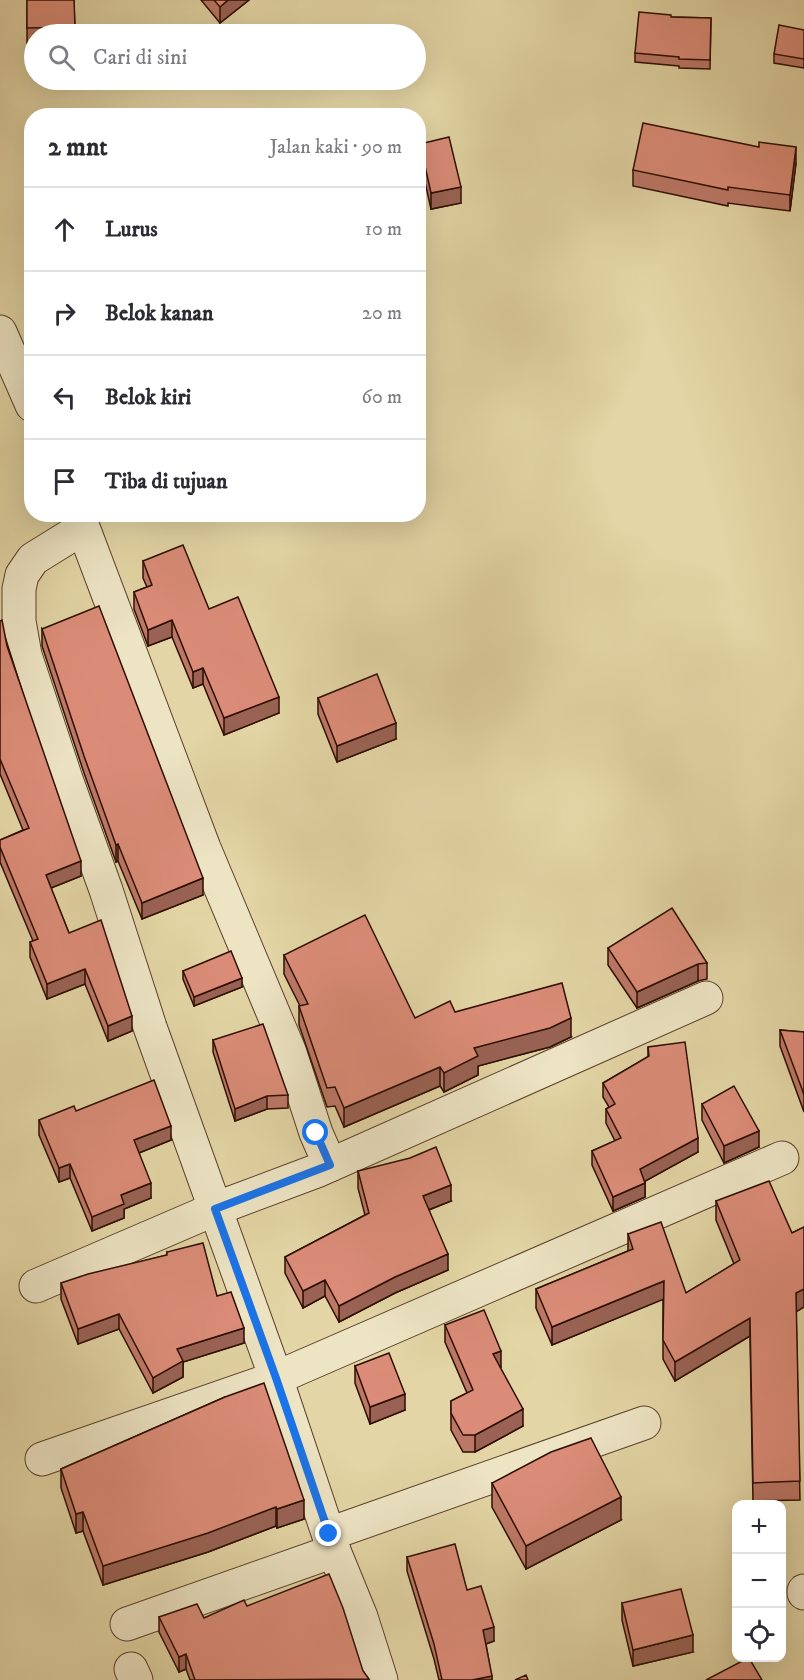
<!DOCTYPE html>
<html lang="id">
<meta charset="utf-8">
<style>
:root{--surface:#fff;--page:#f7f7f7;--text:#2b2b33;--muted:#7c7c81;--line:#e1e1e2}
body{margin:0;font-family:"IM FELL DW Pica",serif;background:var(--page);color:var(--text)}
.controls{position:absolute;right:18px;bottom:18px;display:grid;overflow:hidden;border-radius:12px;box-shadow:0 6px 24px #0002}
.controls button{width:54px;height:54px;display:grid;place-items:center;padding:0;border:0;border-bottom:2px solid var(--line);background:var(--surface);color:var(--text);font:30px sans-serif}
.stop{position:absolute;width:18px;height:18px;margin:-14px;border:4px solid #1a73e8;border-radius:50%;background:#fff}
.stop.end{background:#1a73e8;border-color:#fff;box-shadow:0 2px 6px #0008}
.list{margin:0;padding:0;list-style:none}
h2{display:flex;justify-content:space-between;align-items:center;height:78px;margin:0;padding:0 24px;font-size:26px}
h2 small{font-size:20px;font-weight:400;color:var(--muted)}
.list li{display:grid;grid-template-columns:39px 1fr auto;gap:18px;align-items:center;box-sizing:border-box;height:84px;padding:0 24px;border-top:2px solid var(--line)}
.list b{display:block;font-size:22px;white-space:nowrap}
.list em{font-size:20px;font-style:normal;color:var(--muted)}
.icon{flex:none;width:33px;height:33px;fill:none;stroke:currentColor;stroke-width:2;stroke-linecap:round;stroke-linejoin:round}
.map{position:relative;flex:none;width:804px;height:1680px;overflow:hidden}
.search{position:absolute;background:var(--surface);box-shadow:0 6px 24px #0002;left:24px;top:24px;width:402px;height:66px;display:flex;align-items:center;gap:15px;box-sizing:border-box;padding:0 21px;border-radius:33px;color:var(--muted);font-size:22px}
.panel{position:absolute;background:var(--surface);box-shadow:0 6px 24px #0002;left:24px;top:108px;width:402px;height:414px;border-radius:24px}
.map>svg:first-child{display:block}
</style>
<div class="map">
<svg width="804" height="1680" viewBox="0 0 804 1680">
<rect width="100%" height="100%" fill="#e3d5a5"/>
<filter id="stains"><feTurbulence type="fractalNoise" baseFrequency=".00333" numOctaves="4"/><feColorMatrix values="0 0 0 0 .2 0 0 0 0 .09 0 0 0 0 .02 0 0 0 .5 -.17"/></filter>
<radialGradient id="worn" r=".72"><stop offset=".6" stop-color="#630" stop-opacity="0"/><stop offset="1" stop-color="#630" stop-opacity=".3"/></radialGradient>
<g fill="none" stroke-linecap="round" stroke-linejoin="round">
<g stroke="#5a3f2b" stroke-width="35">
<g id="minor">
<path d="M0,332L32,405"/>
<path d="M78,514L204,848L290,1053L316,1133L330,1165"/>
<path d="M83,528L33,559L22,575L19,589V621L25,655L66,779L106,890L150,1027L276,1378L334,1551L361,1617L381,1680"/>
<path d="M36,1286L215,1209L319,1170L706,998"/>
<path d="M42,1459L276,1378L782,1158"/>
<path d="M329,1534L644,1423"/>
<path d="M804,1593V1591"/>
<path d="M127,1624L334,1551"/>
<path d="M131,1669L136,1680"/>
</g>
</g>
<use href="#minor" stroke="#ede4c4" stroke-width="33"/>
</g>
<g fill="#bc7867" stroke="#2d0d02" stroke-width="1.5">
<path d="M27,0H74L75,34H34V44H27Z"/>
<path d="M201,0H249L220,23Z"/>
<path d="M671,17L711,18L710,69L679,68V66L635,62V53Z"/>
<path d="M804,30V68L774,63V54Z"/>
<path d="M420,144L461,203L431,209L420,160Z"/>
<path d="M759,147L796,163L790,211L728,203V206L633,186V170Z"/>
<path d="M143,561L209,609L279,713L224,735L203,684L193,688L172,637L148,646L134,609V592L147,587L143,578Z"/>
<path d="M0,621L81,876L51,888L69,933L132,1031L108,1041L85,984L47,999L30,957V942L33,941L0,862V840L23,830L0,774Z"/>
<path d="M42,629L203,895L142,919L118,861L116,862L84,773L42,646Z"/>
<path d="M318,698L396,739L337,762L318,714Z"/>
<path d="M608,948L707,963V979L698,981L637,1008L608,965Z"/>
<path d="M284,955L415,1018L455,1012L571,1037L550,1047L478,1066V1075L444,1092L440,1086L344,1127L335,1106L327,1107L299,1025V1006H300L284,974Z"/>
<path d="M183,971L242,987L194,1006L183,979Z"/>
<path d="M780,1030L804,1032V1112L780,1046Z"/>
<path d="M213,1040L288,1095V1108L267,1109L235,1121L213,1052Z"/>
<path d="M648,1047L698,1152L645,1181V1197L613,1211L592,1165V1151L615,1141L606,1123V1109L609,1107L603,1097V1083L648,1057Z"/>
<path d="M702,1104L759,1147L724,1163L702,1120Z"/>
<path d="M76,1111L171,1140L139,1153L151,1198L124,1209V1218L92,1231L70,1178L59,1182L39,1135V1120Z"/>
<path d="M358,1171L451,1201L429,1210L448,1270L395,1293L339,1322L325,1296L303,1308L285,1273V1257L365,1215L358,1188Z"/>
<path d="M716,1201L792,1233L804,1227V1307L796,1311L800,1500L753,1501L750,1336L675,1381L663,1359V1299L552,1345L536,1308V1289L628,1251V1234L686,1293L734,1264L716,1220Z"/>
<path d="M167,1252L217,1296L244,1343L183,1362V1377L153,1393L119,1329L78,1344L61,1299V1283L167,1255Z"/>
<path d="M445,1325L501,1367L500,1368L523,1426L475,1452H463L451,1430V1401L467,1393L445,1342Z"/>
<path d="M355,1366L405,1410L370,1424L355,1383Z"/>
<path d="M225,1397L304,1519L277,1528L276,1526L208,1552L103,1585L83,1531L76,1533L61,1488V1469Z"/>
<path d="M492,1483L621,1520L526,1569L492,1507Z"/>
<path d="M407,1557L467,1590L494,1641L486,1644L492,1680H439L434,1659L407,1571Z"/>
<path d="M622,1603L693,1652L633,1666L622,1620Z"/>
<path d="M247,1606L363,1671L369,1680H190L186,1669L179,1672L159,1632V1617L204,1618Z"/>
</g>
<g fill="#996254" stroke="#2d0d02" stroke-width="1.5">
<path d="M228,0H249L220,23V7Z"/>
<path d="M796,147V163L790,211V195Z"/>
<path d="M461,187V203L431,209V193Z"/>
<path d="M172,620V637L148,646V630Z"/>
<path d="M203,668V684L193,688V672Z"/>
<path d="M279,697V713L224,735V718Z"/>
<path d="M396,723V739L337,762V746Z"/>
<path d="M118,844V861L116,862V845Z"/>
<path d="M81,861V876L46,890V875Z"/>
<path d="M203,878V895L142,919V903Z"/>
<path d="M698,964V981L637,1008V992Z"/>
<path d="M85,969V984L47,999V984Z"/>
<path d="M242,978V987L194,1006V997Z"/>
<path d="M132,1016V1031L108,1041V1026Z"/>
<path d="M571,1018V1037L550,1047L478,1066V1075L444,1092V1073L474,1048Z"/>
<path d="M440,1067V1086L344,1127V1108Z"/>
<path d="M267,1096V1109L235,1121V1109Z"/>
<path d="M171,1126V1140L134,1155V1140Z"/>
<path d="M759,1131V1147L724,1163V1146Z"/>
<path d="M698,1138V1152L640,1184V1169Z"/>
<path d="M70,1164V1178L59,1182V1168Z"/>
<path d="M151,1183V1198L124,1209V1218L92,1231V1217L121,1195Z"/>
<path d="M645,1183V1197L613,1211V1197Z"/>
<path d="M451,1185V1201L423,1212V1196Z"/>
<path d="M448,1254V1270L395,1293L339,1322V1306L395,1277Z"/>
<path d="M325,1280V1296L303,1308V1291Z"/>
<path d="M664,1281V1299L552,1345V1327Z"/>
<path d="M804,1289V1307L796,1312V1293Z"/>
<path d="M119,1314V1329L78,1344V1329Z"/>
<path d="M750,1318V1336L675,1381V1362Z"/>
<path d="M244,1328V1343L183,1362V1377L153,1393V1378L177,1349Z"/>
<path d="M501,1351V1367L493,1371V1354Z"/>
<path d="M405,1394V1410L370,1424V1407Z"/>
<path d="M523,1409V1426L475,1452V1435Z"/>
<path d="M621,1497V1520L526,1569V1546Z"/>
<path d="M304,1500V1519L277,1528V1509Z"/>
<path d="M276,1507V1526L208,1552L103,1585V1566Z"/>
<path d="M83,1512V1531L76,1533V1514Z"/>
<path d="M494,1627V1641L483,1645V1630Z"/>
<path d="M693,1635V1652L633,1666V1650Z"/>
<path d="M186,1654V1669L179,1672V1657Z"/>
<path d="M492,1676V1680H472Z"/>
</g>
<g fill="#db8c78" stroke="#2d0d02" stroke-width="1.5">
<path d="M27,0H74L75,27L27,28Z"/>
<path d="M214,0H228L220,7Z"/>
<path d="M639,12L671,15V17L711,18L710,60L679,59V57L635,53Z"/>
<path d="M779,25L804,30V59L774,54Z"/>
<path d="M643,123L759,147V142L796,147L790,195L728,187V190L633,170Z"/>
<path d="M449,137L461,187L431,193L420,144Z"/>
<path d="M183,545L209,609L238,597L279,697L224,718L203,668L193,672L172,620L148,630L134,592L152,585L143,561Z"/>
<path d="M99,606L203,878L142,903L118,844L116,845L84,756L42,629Z"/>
<path d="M2,620L7,646L81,861L46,875L69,933L101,920L132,1016L108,1026L85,969L47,984L30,942L38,939L0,847V840L29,828L0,759V621Z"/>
<path d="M377,674L396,723L337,746L318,698Z"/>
<path d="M672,908L707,963L698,964L637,992L608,948Z"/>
<path d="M365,915L415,1018L450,1001L455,1012L562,983L571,1018L550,1028L474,1048L478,1056L444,1073L440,1067L344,1108L335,1087L327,1088L299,1006L308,1004L284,955Z"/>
<path d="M231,951L242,978L194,997L183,971Z"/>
<path d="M263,1024L288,1095L267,1096L235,1109L213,1040Z"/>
<path d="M780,1030L804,1032V1095L802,1089Z"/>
<path d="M685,1042L698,1138L640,1169L645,1183L613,1197L592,1151L621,1138L606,1109L615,1104L603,1083L649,1056L648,1047Z"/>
<path d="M154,1080L171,1126L134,1140L151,1183L121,1195L124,1204L92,1217L70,1164L59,1168L39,1120L74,1106L76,1111Z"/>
<path d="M734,1086L759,1131L724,1146L702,1104Z"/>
<path d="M436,1147L451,1185L423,1196L448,1254L395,1277L339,1306L325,1280L303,1291L285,1257L369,1213L358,1171L410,1158Z"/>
<path d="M769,1181L792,1233L804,1227V1289L796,1293L800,1481L753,1483L750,1318L675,1362L663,1340L664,1281L552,1327L536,1289L633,1249L628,1234L661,1222L686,1293L740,1260L716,1201Z"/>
<path d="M203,1243L217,1296L231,1292L244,1328L177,1349L183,1361L153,1378L119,1314L78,1329L61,1283L88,1274L167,1255V1252Z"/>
<path d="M484,1310L501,1351L493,1354L523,1409L475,1435H463L451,1413V1401L473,1390L445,1325Z"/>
<path d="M389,1353L405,1394L370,1407L355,1366Z"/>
<path d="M264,1383L304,1500L277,1509L276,1507L208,1533L103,1566L83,1512L76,1514L61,1469L225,1397Z"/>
<path d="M591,1438L621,1497L526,1546L492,1483L551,1452Z"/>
<path d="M455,1544L467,1590L481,1586L494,1627L483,1630L492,1676L472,1680H442L434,1644L407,1557Z"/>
<path d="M329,1574L343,1608L363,1671L369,1679L195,1680L186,1654L179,1657L159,1617L197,1604L204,1618L244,1600L247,1606Z"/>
<path d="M681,1589L693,1635L633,1650L622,1603Z"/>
<path d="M748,1658H749L762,1680H706Z"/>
<path d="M526,1675L528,1680H515Z"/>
</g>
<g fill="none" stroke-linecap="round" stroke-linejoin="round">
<path stroke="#1a73e8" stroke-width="8" d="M316,1133L330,1165L215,1209L276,1378L329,1534"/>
</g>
<rect width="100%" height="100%" filter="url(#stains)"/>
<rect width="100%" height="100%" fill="url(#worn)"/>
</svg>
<div class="controls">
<button>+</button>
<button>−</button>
<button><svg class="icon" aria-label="locate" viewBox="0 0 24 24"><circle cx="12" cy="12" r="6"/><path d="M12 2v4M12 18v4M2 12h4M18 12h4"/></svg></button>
</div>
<div class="stop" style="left:316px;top:1133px"></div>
<div class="stop end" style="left:329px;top:1534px"></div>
<div class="search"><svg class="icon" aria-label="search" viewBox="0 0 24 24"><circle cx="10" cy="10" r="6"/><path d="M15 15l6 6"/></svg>Cari di sini</div>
<section class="panel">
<h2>2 mnt<small>Jalan kaki · 90 m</small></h2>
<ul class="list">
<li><svg class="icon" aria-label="ahead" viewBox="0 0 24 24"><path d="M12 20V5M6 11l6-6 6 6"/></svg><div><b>Lurus</b></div><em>10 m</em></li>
<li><svg class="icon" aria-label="right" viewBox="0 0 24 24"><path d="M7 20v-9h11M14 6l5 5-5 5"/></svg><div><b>Belok kanan</b></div><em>20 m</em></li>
<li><svg class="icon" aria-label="left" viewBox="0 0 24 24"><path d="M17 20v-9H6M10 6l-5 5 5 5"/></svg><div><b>Belok kiri</b></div><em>60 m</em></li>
<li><svg class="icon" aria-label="arrive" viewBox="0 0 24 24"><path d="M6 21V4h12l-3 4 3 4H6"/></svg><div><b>Tiba di tujuan</b></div></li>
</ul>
</section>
</div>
